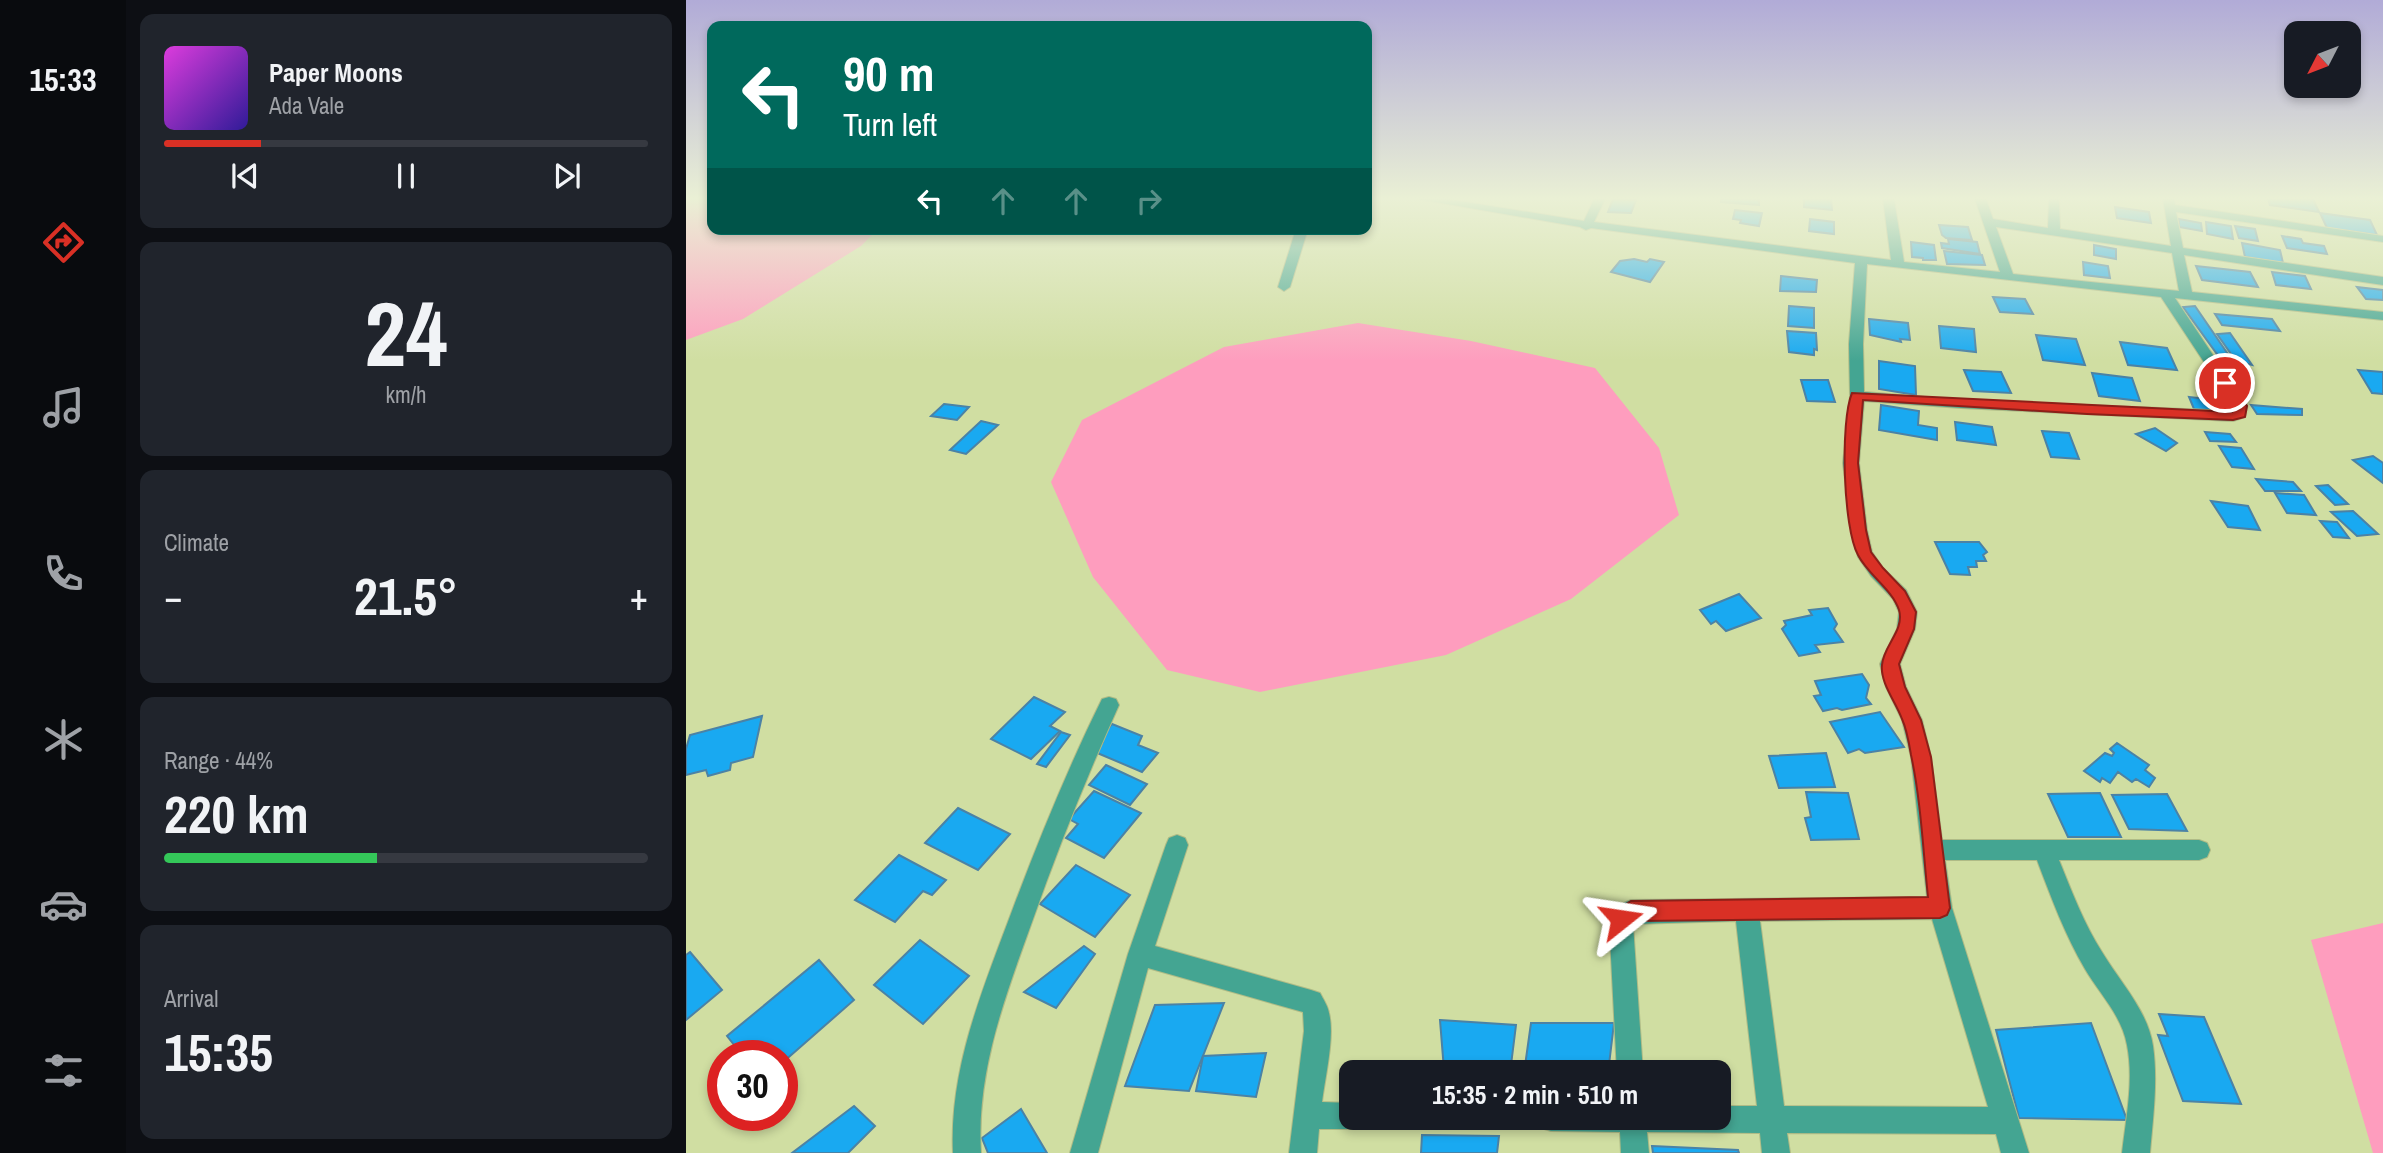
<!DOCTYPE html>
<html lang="en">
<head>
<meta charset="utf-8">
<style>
  body { margin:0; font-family:"Archivo Narrow",sans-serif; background:#20242c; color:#f1f3f6; height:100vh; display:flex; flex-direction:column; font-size:26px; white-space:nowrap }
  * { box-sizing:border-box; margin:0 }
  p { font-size:23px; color:#9ea1a6 }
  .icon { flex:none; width:38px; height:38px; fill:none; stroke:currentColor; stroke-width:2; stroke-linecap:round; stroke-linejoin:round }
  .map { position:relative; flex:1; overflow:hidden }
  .panel { display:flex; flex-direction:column; gap:14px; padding:14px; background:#0d0f14; width:560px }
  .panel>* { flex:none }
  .hud { position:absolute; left:21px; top:21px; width:665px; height:214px; border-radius:14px; box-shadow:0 4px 10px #0003; background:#00695c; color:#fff; overflow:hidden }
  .needle { width:46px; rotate:228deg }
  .buttons { position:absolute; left:1598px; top:21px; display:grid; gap:14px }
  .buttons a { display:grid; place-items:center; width:77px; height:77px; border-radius:14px; background:#171b24; box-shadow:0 4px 10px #0003; font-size:35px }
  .speed { position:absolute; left:21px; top:1040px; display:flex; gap:14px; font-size:35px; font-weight:700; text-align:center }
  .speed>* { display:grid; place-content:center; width:91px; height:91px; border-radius:50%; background:#171b24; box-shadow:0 4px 10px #0003; line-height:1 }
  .speed .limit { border:10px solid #d22; background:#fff; color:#111 }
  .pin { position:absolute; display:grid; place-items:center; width:60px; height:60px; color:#fff; margin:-30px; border:4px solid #fff; border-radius:50%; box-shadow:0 2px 7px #0007 }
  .me { position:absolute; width:77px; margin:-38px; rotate:75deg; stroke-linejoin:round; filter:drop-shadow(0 0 5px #0008) }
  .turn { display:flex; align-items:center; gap:24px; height:147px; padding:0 21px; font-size:32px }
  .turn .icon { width:91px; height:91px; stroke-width:2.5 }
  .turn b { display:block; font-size:49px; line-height:60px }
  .lanes { display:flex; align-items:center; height:66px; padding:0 21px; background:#0003; justify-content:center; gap:35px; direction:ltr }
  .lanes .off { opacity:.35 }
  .big { font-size:52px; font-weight:700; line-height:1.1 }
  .panel .widget { flex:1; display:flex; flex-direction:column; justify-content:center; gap:10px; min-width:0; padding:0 24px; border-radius:14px; background:#20242c }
  .panel .dial { align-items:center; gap:0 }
  .dial b { font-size:91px; line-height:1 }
  .song { display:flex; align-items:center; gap:21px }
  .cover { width:84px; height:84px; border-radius:10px; background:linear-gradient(135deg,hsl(300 70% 55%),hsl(250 70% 35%)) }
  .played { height:7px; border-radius:4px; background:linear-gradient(90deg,#d93025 20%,#363941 20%) }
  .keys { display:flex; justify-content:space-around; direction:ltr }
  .heat { display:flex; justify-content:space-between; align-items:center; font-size:38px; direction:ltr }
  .charge { height:10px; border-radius:5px; background:linear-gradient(90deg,#34c759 44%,#363941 0) }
  .trip { position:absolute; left:653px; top:1060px; width:392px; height:70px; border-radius:14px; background:#171b24; box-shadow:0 4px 10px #0003; font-weight:700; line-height:70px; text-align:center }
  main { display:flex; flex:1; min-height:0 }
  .menu { display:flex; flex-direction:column; width:126px; justify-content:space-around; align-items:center; background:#090b0e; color:#9ea1a6 }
  .menu .icon { width:49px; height:49px }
  .menu .selected { color:#d93025 }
  .menu b { font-size:32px; color:#f1f3f6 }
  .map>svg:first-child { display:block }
  .water { fill:#fe9dbe }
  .building { fill:#19a9f1; stroke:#4b82a5; stroke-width:2 }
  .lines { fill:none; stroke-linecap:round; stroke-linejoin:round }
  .minor-casing { stroke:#afbb86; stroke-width:2 }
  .minor { fill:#44a592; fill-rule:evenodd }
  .route { fill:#d93025; stroke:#8d1f18; stroke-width:2 }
</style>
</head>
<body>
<main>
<nav class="menu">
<b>15:33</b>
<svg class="icon selected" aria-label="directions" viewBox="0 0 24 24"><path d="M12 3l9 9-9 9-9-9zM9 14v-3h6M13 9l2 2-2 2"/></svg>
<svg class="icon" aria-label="music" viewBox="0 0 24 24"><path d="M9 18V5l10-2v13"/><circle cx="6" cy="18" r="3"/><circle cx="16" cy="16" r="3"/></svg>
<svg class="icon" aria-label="phone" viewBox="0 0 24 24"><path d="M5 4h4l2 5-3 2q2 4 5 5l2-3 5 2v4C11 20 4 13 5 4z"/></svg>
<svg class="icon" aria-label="climate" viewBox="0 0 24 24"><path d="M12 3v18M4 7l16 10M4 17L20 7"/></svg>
<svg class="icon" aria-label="car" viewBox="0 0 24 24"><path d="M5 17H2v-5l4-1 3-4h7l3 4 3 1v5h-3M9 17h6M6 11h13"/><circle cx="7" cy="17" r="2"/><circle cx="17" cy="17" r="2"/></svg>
<svg class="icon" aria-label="filters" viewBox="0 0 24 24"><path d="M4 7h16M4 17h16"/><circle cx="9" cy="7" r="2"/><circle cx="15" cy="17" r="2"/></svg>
</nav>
<section class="panel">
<div class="widget">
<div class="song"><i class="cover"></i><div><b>Paper Moons</b><p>Ada Vale</p></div></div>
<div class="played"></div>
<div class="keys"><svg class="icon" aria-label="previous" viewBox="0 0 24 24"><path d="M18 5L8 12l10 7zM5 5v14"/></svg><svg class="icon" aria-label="pause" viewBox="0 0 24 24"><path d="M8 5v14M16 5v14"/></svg><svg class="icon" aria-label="next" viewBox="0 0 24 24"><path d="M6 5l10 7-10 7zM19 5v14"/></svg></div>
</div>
<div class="widget dial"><b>24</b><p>km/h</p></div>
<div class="widget"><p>Climate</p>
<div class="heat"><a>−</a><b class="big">21.5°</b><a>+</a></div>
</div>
<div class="widget"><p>Range · 44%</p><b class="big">220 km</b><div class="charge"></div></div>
<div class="widget"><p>Arrival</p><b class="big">15:35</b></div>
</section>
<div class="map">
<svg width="1697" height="1153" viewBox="0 0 1697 1153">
  <rect width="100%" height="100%" fill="#d0dea2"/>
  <g class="water">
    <polygon points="0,199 26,199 26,229 192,229 175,246 57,319 0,340"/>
    <polygon points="672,323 785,341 909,368 973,448 993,515 885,599 760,655 574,692 481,670 407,577 365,482 396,420 538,347"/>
    <polygon points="1697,923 1697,1153 1687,1153 1625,940"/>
  </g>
  <g class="building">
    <polygon points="927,199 950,200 945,213 922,212"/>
    <polygon points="1035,199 1073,199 1073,205 1035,202"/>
    <polygon points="1118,199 1145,199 1146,210 1118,207"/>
    <polygon points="1582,199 1627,199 1633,212 1584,205"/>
    <polygon points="1429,207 1463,212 1465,223 1431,218"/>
    <polygon points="1049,210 1076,213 1073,226 1054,223 1055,220 1047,219"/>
    <polygon points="1634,213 1684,220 1691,235 1641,228"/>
    <polygon points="1124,219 1148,222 1148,234 1123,231"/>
    <polygon points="1493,219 1515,223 1516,231 1493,227"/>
    <polygon points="1520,222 1545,226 1547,239 1521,234"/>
    <polygon points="1253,225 1282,227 1286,240 1260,238 1256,235"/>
    <polygon points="1549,226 1569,229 1572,241 1553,238"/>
    <polygon points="1596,236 1615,239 1617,243 1638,246 1641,254 1601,248"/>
    <polygon points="1262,239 1291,242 1294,254 1256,248 1255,243 1263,244"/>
    <polygon points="1225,242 1248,245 1250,260 1237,260 1237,258 1226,257"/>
    <polygon points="1556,243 1594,250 1597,263 1559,257"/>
    <polygon points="1408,245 1430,249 1430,259 1408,255"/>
    <polygon points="1258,251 1296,255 1299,265 1261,264"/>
    <polygon points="948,259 961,262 964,259 978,262 964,282 925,272 934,261"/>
    <polygon points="1397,262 1422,266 1424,278 1398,275"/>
    <polygon points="1510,266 1564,272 1572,287 1516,280"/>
    <polygon points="1586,272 1619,276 1625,289 1590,285"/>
    <polygon points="1095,276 1131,280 1130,292 1094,291"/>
    <polygon points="1671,287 1697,290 1697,300 1680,299"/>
    <polygon points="1307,297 1339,299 1347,314 1314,312"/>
    <polygon points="1103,306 1128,308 1128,328 1102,326"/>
    <polygon points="1509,306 1548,363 1536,361 1497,307"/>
    <polygon points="1529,314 1586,319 1594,331 1536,325"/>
    <polygon points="1183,319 1222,323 1224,340 1214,339 1215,342 1184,335"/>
    <polygon points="1253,326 1288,329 1290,352 1255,348"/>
    <polygon points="1101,331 1130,333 1131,350 1128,349 1128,355 1103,352"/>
    <polygon points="1544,333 1566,365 1550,361 1531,334"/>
    <polygon points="1350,335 1390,339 1399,365 1357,360"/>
    <polygon points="1434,342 1481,348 1491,370 1442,365"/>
    <polygon points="1193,361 1229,366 1230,395 1193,389"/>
    <polygon points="1278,370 1315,372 1325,393 1287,391"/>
    <polygon points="1672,370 1697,372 1697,394 1686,393"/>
    <polygon points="1406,373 1446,378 1454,401 1413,396"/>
    <polygon points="1115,380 1142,380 1149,402 1121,401"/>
    <polygon points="1503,397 1530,400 1536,412 1508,409"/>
    <polygon points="258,404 283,407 271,420 245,416"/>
    <polygon points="1195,405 1233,411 1232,425 1251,428 1251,440 1193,430"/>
    <polygon points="1565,405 1616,409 1616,415 1571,414"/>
    <polygon points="295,421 312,425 280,454 264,450"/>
    <polygon points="1269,422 1306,427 1310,445 1271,440"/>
    <polygon points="1469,428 1491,443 1480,451 1450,434"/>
    <polygon points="1356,431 1383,433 1393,459 1365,457"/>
    <polygon points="1519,432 1544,434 1550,442 1524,441"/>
    <polygon points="1533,446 1555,448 1568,469 1546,467"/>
    <polygon points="1687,456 1697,463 1697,483 1667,460"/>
    <polygon points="1570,479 1607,482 1615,491 1579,491"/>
    <polygon points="1642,485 1662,504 1649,505 1630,486"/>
    <polygon points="1589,493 1618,495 1630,515 1601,513"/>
    <polygon points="1525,501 1562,506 1574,530 1542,527"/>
    <polygon points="1667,511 1692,534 1671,536 1645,512"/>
    <polygon points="1634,521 1651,522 1663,538 1647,537"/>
    <polygon points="1249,542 1293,542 1301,552 1297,555 1300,561 1290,561 1291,567 1282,567 1284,575 1264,574"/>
    <polygon points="1053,594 1075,618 1040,631 1030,621 1025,624 1014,610"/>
    <polygon points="1142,608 1151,624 1148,629 1157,642 1129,645 1134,652 1113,656 1096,629 1100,625 1098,621 1126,615 1123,610"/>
    <polygon points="1176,674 1183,685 1180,698 1185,704 1156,710 1151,708 1137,711 1128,696 1135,695 1129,681"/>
    <polygon points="348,697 379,712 364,726 374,731 345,759 305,739"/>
    <polygon points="1194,712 1218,747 1179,753 1173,749 1162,753 1144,722"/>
    <polygon points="76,716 67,757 45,763 44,770 22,776 20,770 0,775 0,749 4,735"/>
    <polygon points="426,724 456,736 452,745 472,753 456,772 409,752 417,742 414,739"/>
    <polygon points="375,732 384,735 360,767 351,764"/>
    <polygon points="1431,743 1463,765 1459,770 1469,778 1463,787 1450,779 1446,782 1432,772 1424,783 1416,778 1414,782 1398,771 1419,753 1426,756 1428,753 1424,749"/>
    <polygon points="1140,753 1149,787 1093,788 1083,756"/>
    <polygon points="420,765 461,784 444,805 403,785"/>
    <polygon points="408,791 455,813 418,858 380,838 392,824 383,819"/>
    <polygon points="1120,792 1162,793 1173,839 1125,840 1119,818 1125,817"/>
    <polygon points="1414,793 1435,837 1382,837 1362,794"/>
    <polygon points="1481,794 1501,831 1443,829 1426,795"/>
    <polygon points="272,808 324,834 292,870 239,843"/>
    <polygon points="213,855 260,880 246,895 237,891 209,922 169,900"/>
    <polygon points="390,865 444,895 409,937 354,904"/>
    <polygon points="234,940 283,976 237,1024 188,985"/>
    <polygon points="398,946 409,954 370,1008 338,992"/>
    <polygon points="4,952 36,990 0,1020 0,955"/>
    <polygon points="133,960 168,1000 96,1063 96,1055 56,1055 41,1036"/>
    <polygon points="538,1003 503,1091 439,1086 469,1005"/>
    <polygon points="1473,1014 1518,1017 1555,1104 1497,1101 1472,1035 1482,1036"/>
    <polygon points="754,1020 830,1025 824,1073 758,1070"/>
    <polygon points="845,1023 928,1023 922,1073 838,1073"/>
    <polygon points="1405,1023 1441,1120 1333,1118 1310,1030"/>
    <polygon points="580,1053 570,1097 510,1091 517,1056"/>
    <polygon points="168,1106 189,1126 162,1153 106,1153"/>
    <polygon points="335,1109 361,1153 302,1153 296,1138"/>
    <polygon points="736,1135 813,1136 811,1153 735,1153"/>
    <polygon points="966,1146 1052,1150 1053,1153 967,1153"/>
  </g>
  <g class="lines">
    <g class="minor-casing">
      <g id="minor">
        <path d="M 732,199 L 761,199 L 898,221 L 908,199 L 919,199 L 908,222 L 1205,260 L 1197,199 L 1208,199 L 1218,262 L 1314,272 L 1289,199 L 1300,199 L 1307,219 L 1362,228 L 1363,199 L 1373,199 L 1374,229 L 1485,246 L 1477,199 L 1488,199 L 1489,205 L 1697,236 L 1697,242 L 1490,212 L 1497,248 L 1697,277 L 1697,285 L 1498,255 L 1506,292 L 1697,312 L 1697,320 L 1489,298 L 1561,406 L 1559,417 L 1547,421 L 1275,408 L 1178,401 L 1173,463 L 1181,530 L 1186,552 L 1197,568 L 1220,590 L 1231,612 L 1229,629 L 1214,664 L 1220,687 L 1236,720 L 1245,757 L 1256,840 L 1513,840 L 1521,843 L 1524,850 L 1521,857 L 1513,860 L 1373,860 C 1386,892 1398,924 1416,952 C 1434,982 1462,1011 1467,1046 C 1472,1081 1467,1118 1464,1153 L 1436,1153 C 1440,1118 1448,1080 1441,1045 C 1436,1016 1413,993 1399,969 C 1379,935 1365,897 1351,860 L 1259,860 L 1266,908 L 1343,1153 L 1315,1153 L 1310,1134 L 1101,1133 L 1104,1153 L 1076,1153 L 1074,1133 L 961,1132 L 963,1153 L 935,1153 L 934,1132 L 865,1131 L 855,1128 L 852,1118 L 1032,1118 L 1032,1106 L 1071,1106 L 1050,921 L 947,924 L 957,1073 L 931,1073 L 923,919 C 928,908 934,904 945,900 L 1241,897 L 1225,757 L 1216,720 L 1200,687 L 1194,664 L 1211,629 L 1213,612 L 1207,599 L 1185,576 L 1172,557 L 1165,530 L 1157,463 L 1164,396 L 1163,344 L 1169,263 L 905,228 L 900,230 L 894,227 ZM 1310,227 L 1486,253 L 1493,291 L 1327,274 ZM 1181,264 L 1475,297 L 1547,406 L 1547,411 L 1275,400 L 1178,392 L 1177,344 ZM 1246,919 L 1302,1107 L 1098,1106 L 1074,921 Z"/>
        <polygon points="610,229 622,229 604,287 598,291 592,287"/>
        <path d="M 423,697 L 430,699 L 433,705 C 401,776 372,848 346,922 C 319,997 290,1072 295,1153 L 267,1153 C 263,1068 297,989 326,911 C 353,839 382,768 416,699 Z"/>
        <path d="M 491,835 L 499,838 L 502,845 L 469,946 L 625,990 L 634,993 C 637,999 642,1006 643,1013 C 649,1037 639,1077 636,1102 L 665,1103 L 665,1118 L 678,1118 L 674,1125 L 665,1129 L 633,1129 L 631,1153 L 603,1153 L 618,1031 L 617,1012 L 462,968 L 412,1153 L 384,1153 L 442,954 L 480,845 L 483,838 Z"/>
      </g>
    </g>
    <use href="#minor" class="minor"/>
  </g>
  <linearGradient id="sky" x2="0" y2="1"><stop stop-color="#b1abd7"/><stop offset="0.55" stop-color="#eaf0d5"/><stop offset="1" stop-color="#eaf0d5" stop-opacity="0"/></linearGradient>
  <rect width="1697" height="361" fill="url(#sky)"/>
  <path class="route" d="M 1539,379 L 1544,380 L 1561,406 L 1559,417 L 1547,420 L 1401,414 L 1177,400 L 1172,463 L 1180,530 L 1185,552 L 1197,568 L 1219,591 L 1230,612 L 1228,629 L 1213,664 L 1219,687 L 1235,720 L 1245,757 L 1264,908 L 1261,915 L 1254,918 L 949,921 L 935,930 L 928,927 L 925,919 L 928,912 L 945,901 L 1242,897 C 1237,850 1235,801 1225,755 C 1223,743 1221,730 1216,719 C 1210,702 1194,683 1196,665 C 1197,646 1219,630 1213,610 C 1206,589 1182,575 1172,555 C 1157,528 1154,421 1166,393 L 1546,412 L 1548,406 L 1533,383 Z"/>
</svg>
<div class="buttons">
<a><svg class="needle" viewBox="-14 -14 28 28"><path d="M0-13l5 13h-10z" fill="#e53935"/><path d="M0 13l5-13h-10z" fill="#9ea1a6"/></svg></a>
</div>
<div class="speed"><div class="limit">30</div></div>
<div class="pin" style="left:1539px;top:383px;background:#d93025"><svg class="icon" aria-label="arrive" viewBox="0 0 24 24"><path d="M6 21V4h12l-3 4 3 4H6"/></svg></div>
<svg class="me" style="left:935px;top:919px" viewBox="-20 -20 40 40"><path d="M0-17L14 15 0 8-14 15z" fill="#d93025" stroke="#fff" stroke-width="4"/></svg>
<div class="trip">15:35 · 2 min · 510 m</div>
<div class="hud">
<div class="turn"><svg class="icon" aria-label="left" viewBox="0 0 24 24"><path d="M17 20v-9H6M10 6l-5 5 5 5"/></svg><div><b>90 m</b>Turn left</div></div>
<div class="lanes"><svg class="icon" aria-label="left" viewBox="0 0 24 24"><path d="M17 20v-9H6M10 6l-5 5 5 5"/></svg><svg class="icon off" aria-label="ahead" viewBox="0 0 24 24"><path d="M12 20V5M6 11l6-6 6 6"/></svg><svg class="icon off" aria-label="ahead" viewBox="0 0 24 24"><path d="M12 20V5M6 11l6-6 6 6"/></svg><svg class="icon off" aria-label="right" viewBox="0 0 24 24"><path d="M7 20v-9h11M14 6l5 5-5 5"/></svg></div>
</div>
</div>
</main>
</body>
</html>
